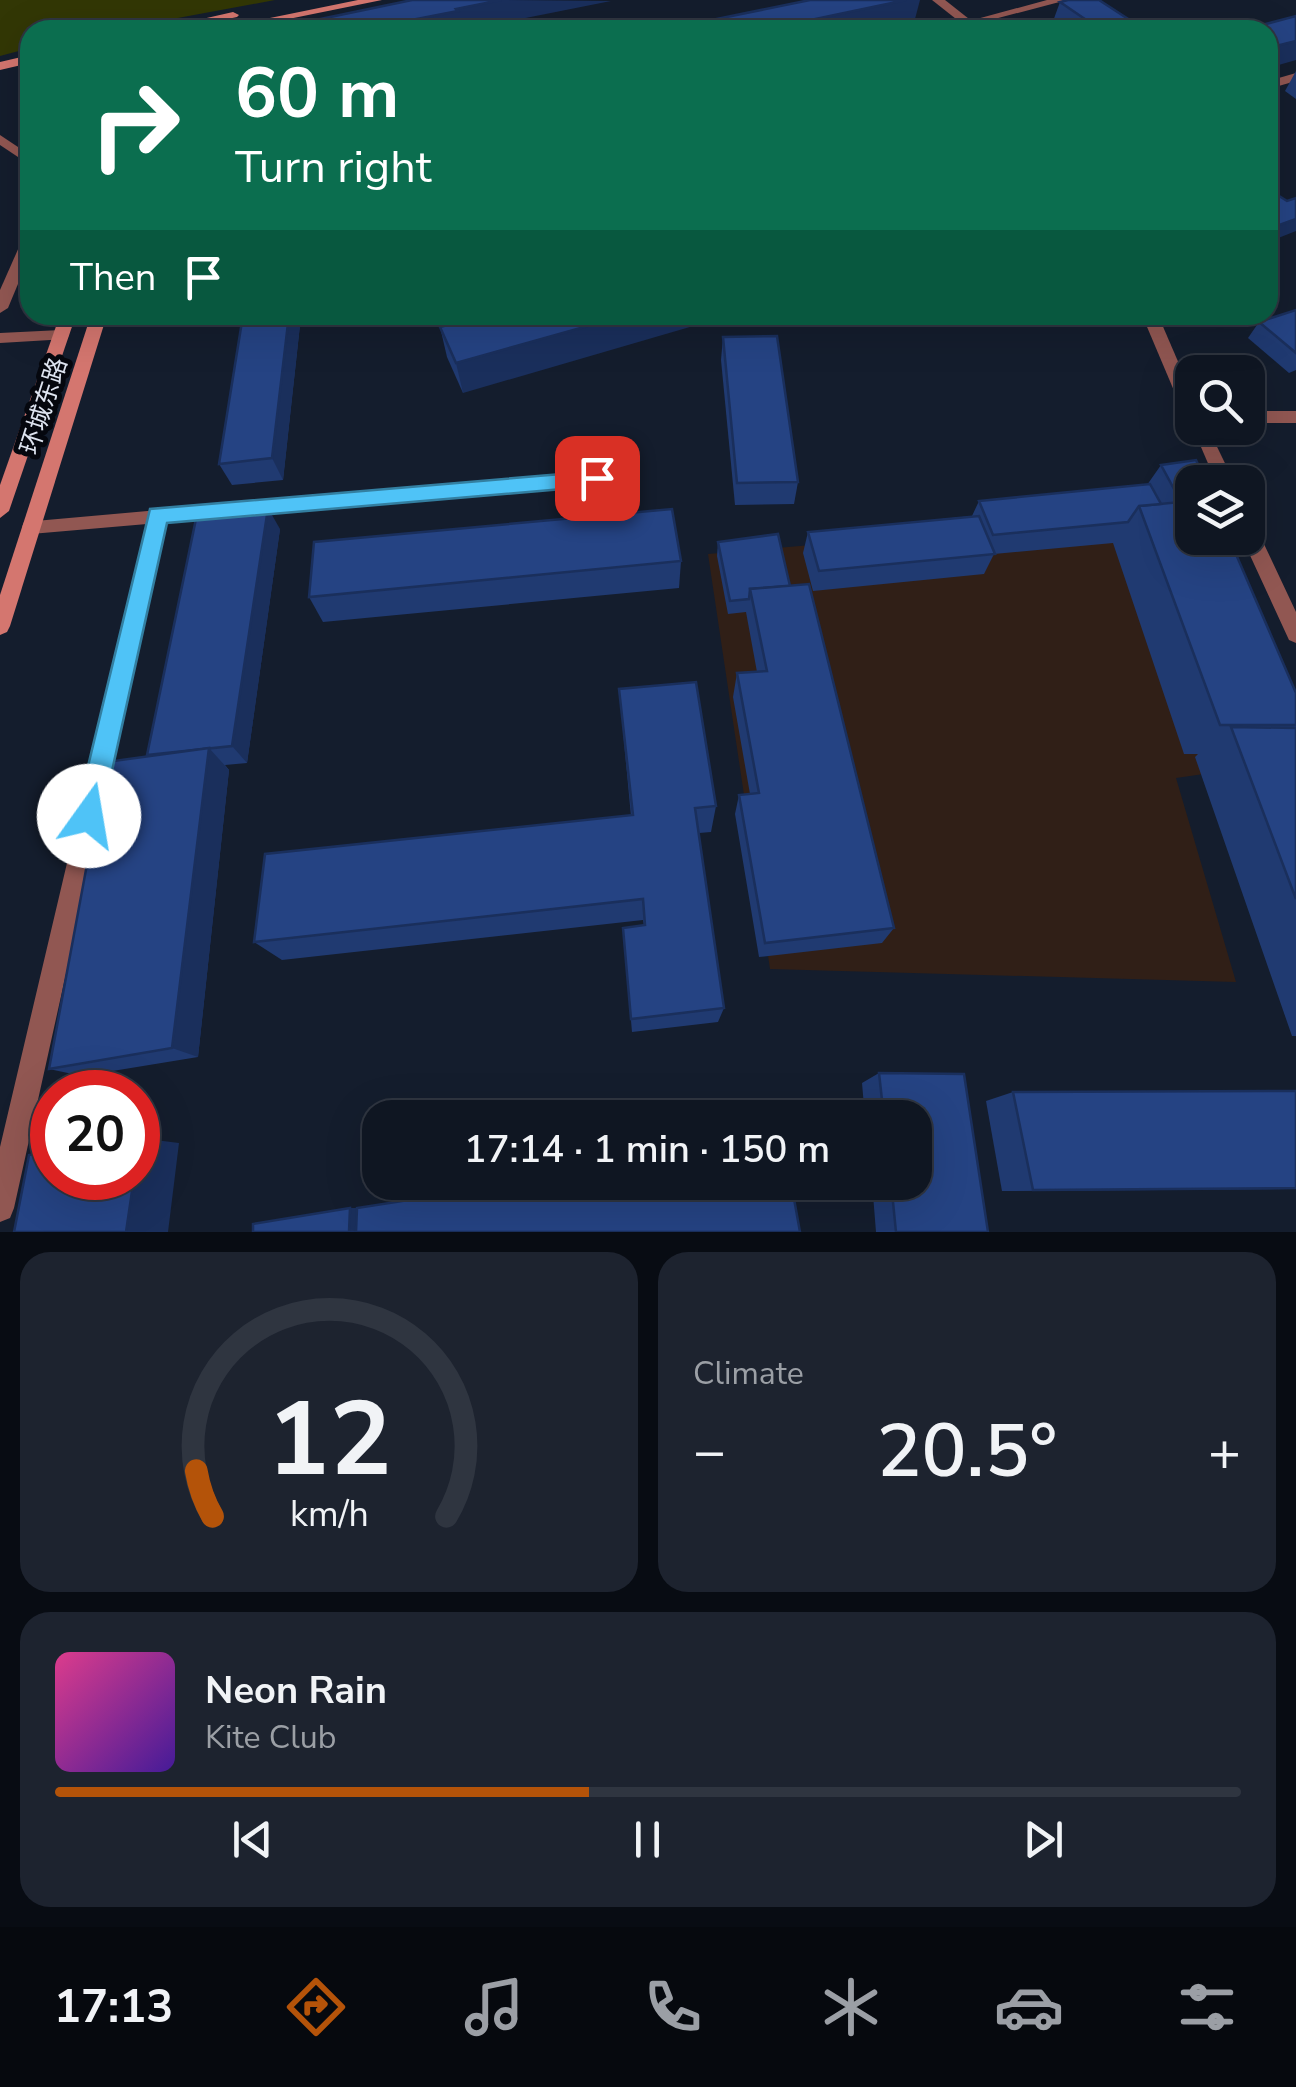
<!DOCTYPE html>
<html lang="en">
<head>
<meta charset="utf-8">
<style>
  body { margin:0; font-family:"Nunito Sans","Noto Sans SC",sans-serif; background:#1d232f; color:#f1f3f6; height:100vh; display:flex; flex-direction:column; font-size:38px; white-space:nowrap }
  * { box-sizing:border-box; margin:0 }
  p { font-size:32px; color:#9b9fa5 }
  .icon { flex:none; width:55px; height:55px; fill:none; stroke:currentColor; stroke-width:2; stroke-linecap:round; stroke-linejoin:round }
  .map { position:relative; height:1232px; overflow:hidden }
  .drawer { display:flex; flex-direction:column; gap:20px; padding:20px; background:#080c13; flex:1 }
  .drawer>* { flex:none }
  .top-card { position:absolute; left:20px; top:20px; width:1258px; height:305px; border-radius:30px; box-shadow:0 10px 40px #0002,0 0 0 2px #2f3540; background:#0b6e4f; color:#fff; overflow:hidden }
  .buttons { position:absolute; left:1175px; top:355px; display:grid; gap:20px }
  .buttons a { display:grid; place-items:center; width:90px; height:90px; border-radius:20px; background:#0f1622; box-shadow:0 10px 40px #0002,0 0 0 2px #2f3540; font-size:50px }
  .speed { position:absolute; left:30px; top:1070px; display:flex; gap:20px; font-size:50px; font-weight:700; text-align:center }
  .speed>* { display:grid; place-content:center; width:130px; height:130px; border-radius:50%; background:#0f1622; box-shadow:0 10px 40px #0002,0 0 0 2px #2f3540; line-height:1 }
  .speed .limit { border:15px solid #d22; background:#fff; color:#111 }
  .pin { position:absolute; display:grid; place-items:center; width:85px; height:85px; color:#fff; margin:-42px; border-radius:20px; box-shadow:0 5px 15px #0006 }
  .me { position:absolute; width:110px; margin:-55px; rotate:13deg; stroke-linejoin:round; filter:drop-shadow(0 0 8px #0008) }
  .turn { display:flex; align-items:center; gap:35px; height:210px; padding:0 50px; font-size:45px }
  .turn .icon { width:130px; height:130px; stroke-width:2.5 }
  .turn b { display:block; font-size:70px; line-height:85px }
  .then { display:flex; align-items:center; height:95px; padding:0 50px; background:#0003; gap:20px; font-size:38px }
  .big { font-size:75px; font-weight:600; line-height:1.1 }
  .drawer .widget { flex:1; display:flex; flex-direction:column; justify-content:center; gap:15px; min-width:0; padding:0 35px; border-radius:30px; background:#1d232f }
  .drawer .dial { align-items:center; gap:0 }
  .dial svg { height:260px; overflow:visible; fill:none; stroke:#2f3540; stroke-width:7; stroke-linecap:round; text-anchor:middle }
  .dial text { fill:#f1f3f6; stroke:none }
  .song { display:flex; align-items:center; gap:30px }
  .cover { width:120px; height:120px; border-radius:15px; background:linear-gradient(135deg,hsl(330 70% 55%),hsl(260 70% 35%)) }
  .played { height:10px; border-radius:5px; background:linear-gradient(90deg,#b45309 45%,#2f3540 45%) }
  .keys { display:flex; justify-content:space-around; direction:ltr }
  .heat { display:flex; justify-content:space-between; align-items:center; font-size:55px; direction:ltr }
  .drawer .tiles { flex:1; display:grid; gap:20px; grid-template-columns:1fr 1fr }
  .widget:last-child { grid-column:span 2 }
  .trip { position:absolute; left:362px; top:1100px; width:570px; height:100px; border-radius:30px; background:#0f1622; box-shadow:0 10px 40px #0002,0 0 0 2px #2f3540; font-weight:600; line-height:100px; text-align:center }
  .dock { display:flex; height:160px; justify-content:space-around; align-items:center; background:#06090e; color:#9b9fa5 }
  .dock .icon { width:70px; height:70px }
  .dock .selected { color:#b45309 }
  .dock b { font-size:45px; color:#f1f3f6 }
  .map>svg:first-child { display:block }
  .education { fill:#301f17 }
  .green { fill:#323705 }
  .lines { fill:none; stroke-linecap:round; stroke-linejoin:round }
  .lane { fill:#915752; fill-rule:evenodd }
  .street { fill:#915752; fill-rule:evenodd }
  .secondary { fill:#d4766f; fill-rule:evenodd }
  .wall { fill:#203a71 }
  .shaded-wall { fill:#1a2f5c }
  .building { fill:#254383; stroke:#1a2f5c; stroke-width:2.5 }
  .route { fill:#4fc3f7; stroke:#337fa1; stroke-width:2.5 }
  .labels { text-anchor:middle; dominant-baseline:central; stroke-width:10; stroke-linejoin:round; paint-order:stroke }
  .street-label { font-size:25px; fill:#dee4f0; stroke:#05070e }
</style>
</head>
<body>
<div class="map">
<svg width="1296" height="1232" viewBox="0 0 1296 1232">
  <rect width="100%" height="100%" fill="#141d2d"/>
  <polygon class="education" points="1183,513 1288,762 1176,778 1236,982 770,969 708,554"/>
  <polygon class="green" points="0,0 275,0 113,30 30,30 30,48 0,56"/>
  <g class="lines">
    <g class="lane">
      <polygon points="1047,0 1067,0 968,26 962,23"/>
      <polygon points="1296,73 1296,81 1268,89 1268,81"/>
      <polygon points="0,135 30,155 30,165 0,145"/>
      <polygon points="30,234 30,255 8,308 0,313 0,290 23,238"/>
      <polygon points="61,330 69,335 67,339 0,343 0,333"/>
      <polygon points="597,471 606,478 597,485 166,523 14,1208 10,1218 0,1222 0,1147 147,524 31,534 22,527 24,522"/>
    </g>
    <g class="street">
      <polygon points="932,0 945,0 983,30 970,30"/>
      <polygon points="1142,315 1158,315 1192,394 1192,418 1183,412"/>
      <rect x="1248" y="411" width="48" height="12"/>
      <polygon points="1192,426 1208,428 1234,482 1216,482"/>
      <polygon points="1248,523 1255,525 1296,612 1296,643 1289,640 1242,538 1248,538"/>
    </g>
    <g class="secondary">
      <polygon points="358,0 382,0 235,30 211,30"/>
      <polygon points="233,12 239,15 237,17 177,30 154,30"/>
      <polygon points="30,55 30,63 0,70 0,62"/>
      <polygon points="60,315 76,315 9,511 0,518 0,485"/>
      <polygon points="91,315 107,315 10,626 7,632 0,635 0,595"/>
    </g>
  </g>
  <g class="wall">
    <polygon points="1060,2 1145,30 1060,30 1052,24"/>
    <polygon points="1296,71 1296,99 1285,91"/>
    <polygon points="1296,310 1296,370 1289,373 1248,338 1259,322"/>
    <polygon points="243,315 296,315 300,325 283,480 232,485 219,464"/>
    <polygon points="485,315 463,393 447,357 440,327"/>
    <polygon points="723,337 798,482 794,504 735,505 721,360"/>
    <polygon points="1161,465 1296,693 1296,1036 1292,1036 1195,757 1198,754 1184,754 1113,543 994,554 984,574 813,591 803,553 808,532 972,516 979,501 1147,485"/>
    <polygon points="280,529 247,763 225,765 229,770 198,1057 82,1076 49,1069 149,756 147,755"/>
    <polygon points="718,542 790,586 894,928 882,943 759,957 735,814 739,795 750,794 733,697 737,673 757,672 746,612 728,614 717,556"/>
    <polygon points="681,561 679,588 323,622 309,597"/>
    <polygon points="619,689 716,806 711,832 699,833 724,1008 718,1022 632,1032 623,928 644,926 643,920 282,960 254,942 631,816"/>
    <polygon points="879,1073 964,1074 988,1232 876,1232 872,1182 915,1182 915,1118 865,1118 862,1083"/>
    <polygon points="1296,1091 1296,1189 1002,1191 986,1101 1013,1092"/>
  </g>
  <g class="shaded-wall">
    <polygon points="501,0 611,1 465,30 360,30"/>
    <polygon points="906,0 920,0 915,19 866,30 763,30"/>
    <polygon points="1296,41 1296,60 1268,68 1268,48"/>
    <polygon points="1296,219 1296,231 1268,242 1268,229"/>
    <polygon points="289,315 296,315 300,325 283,480 272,458"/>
    <polygon points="627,315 731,315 463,393 456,363"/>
    <polygon points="268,508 280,529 247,763 232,746"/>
    <polygon points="209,748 229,770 198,1057 172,1048"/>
    <polygon points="139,1138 179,1143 168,1232 126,1232 134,1178 138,1178"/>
    <polygon points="350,1208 374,1208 373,1232 349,1232"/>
  </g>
  <g class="building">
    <polygon points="412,0 501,0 456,9 458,11 360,30 289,30 287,26"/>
    <polygon points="810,0 906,0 763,30 697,30 692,24"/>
    <polygon points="1068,0 1099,0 1145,30 1101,30 1060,2"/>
    <polygon points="1296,16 1296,41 1268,48 1268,30 1243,30"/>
    <polygon points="1268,189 1287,201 1296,198 1296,219 1268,229"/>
    <polygon points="1296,310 1296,353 1259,322"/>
    <polygon points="243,315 289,315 272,458 219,464"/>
    <polygon points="485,315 627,315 456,363 440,327"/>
    <polygon points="777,336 798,482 737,483 723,337"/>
    <polygon points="1196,460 1206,482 1192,482 1192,538 1229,538 1296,693 1296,725 1220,725 1139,506 1181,502 1161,465"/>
    <polygon points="1150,484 1161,504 1139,506 1128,522 993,535 979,501"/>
    <polygon points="268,508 232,746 147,755 197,514"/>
    <polygon points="672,509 681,561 309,597 314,542"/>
    <polygon points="979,516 995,554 819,571 808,532"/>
    <polygon points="778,534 790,586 750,589 749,599 730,601 718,542"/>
    <polygon points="809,584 894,928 765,943 739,795 759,793 737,673 767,671 750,589"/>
    <polygon points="696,682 716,806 695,808 724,1008 631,1019 623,928 645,925 643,899 254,942 265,854 633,815 619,689"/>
    <polygon points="1231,727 1296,728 1296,899"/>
    <polygon points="209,748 172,1048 49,1069 106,762"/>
    <polygon points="879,1073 964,1074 988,1232 896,1232 891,1182 915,1182 915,1118 884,1118"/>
    <polygon points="1296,1091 1296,1188 1033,1190 1013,1092"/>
    <polygon points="52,1151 52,1178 134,1178 126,1232 14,1232 29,1155"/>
    <polygon points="524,1182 791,1182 800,1232 356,1232 357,1208"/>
    <polygon points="350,1208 349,1232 253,1232 253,1224"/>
  </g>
  <polygon class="route" points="597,471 608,478 597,486 167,523 102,816 98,825 89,828 80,825 76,816 150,509"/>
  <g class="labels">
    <g class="street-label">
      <text transform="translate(44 406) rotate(-72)">环城东路</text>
    </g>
  </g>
</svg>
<div class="buttons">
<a><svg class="icon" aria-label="search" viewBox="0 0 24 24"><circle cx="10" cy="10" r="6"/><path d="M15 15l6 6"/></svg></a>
<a><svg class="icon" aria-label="layers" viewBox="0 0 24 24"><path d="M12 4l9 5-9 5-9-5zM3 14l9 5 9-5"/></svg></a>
</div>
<div class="speed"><div class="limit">20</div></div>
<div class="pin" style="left:597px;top:478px;background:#d93025"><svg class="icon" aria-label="arrive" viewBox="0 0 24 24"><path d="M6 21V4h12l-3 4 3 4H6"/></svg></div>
<svg class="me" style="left:89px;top:816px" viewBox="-20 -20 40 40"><circle r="19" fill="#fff"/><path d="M0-13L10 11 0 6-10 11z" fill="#4fc3f7"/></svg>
<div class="trip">17:14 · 1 min · 150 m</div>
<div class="top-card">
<div class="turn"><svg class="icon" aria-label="right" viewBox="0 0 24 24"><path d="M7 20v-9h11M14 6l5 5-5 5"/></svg><div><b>60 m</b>Turn right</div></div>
<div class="then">Then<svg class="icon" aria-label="arrive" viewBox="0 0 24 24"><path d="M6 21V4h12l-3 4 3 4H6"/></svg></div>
</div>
</div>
<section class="drawer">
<div class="tiles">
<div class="widget dial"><svg viewBox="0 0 100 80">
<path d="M14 69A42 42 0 1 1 86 69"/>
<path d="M14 69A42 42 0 0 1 9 55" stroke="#b45309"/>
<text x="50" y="56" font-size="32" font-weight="700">12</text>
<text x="50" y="72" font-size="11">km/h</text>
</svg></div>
<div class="widget"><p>Climate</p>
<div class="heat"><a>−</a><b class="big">20.5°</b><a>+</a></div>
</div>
<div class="widget">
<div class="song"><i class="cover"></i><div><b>Neon Rain</b><p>Kite Club</p></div></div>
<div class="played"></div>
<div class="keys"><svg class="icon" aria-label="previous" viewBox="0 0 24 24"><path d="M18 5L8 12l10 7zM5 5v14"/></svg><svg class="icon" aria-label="pause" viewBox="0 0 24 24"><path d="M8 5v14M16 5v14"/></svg><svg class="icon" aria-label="next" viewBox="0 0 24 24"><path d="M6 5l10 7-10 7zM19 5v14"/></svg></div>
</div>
</div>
</section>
<nav class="dock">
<b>17:13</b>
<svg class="icon selected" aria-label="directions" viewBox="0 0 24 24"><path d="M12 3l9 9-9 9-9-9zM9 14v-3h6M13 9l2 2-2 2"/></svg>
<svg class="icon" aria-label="music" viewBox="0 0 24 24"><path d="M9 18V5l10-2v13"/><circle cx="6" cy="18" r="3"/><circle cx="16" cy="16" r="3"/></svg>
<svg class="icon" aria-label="phone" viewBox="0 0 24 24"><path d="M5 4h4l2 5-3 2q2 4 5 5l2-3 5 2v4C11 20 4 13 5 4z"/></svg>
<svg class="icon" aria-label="climate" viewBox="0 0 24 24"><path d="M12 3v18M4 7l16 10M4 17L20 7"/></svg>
<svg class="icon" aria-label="car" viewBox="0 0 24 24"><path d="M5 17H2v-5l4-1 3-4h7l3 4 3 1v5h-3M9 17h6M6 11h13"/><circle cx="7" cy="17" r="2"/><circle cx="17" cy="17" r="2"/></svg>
<svg class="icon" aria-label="filters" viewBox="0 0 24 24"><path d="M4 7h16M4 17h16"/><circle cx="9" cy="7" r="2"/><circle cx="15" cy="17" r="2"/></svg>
</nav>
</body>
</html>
